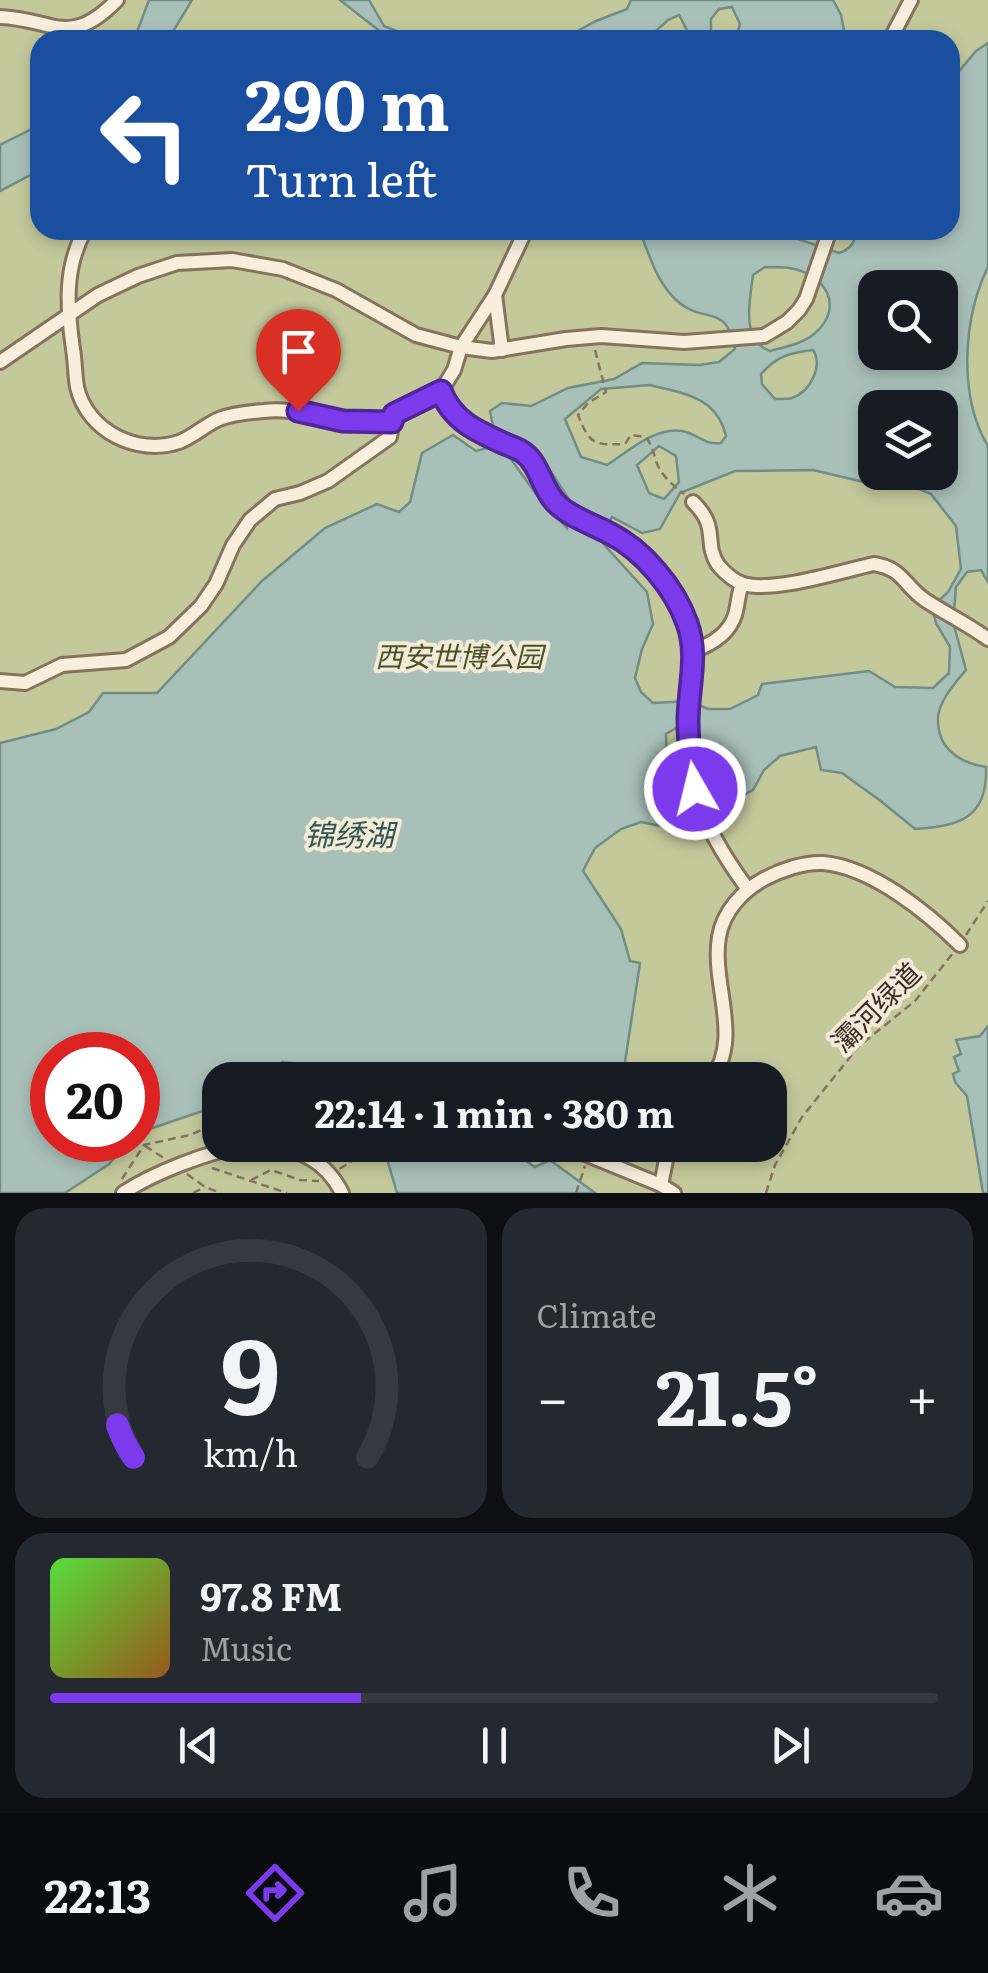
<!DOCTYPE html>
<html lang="en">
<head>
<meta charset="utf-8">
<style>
  body { margin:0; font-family:Literata,"Noto Sans SC",serif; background:#242831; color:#f1f3f6; height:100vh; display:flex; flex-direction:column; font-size:38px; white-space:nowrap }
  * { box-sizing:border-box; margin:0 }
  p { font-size:32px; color:#9ea1a6 }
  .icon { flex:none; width:55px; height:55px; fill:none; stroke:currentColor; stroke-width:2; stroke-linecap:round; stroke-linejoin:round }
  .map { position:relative; height:1193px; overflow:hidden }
  .side { display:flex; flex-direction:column; gap:15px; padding:15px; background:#0d0f14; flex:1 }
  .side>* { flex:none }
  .banner { position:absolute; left:30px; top:30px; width:930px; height:210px; border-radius:30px; box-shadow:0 5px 15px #0003; background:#1a4fa0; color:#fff; overflow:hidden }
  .tools { position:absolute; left:858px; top:270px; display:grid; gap:20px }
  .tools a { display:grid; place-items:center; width:100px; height:100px; border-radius:20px; background:#171b24; box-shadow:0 5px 15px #0003; font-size:50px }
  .speed { position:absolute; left:30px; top:1032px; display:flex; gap:20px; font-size:50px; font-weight:700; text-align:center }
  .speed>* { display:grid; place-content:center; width:130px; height:130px; border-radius:50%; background:#171b24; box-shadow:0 5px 15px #0003; line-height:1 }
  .speed .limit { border:15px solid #d22; background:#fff; color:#111 }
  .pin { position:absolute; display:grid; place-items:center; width:85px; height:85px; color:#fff; margin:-102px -42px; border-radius:50% 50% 50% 0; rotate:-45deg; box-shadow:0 0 10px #0007 }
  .pin .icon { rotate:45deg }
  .me { position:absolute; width:110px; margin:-55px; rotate:352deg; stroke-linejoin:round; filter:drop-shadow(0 0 8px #0008) }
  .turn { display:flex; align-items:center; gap:35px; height:210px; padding:0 50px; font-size:45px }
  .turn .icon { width:130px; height:130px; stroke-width:2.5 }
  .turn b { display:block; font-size:70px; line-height:85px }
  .big { font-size:75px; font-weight:700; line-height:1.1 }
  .side .tile { flex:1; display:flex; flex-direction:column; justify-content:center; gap:15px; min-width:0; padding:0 35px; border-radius:30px; background:#242831 }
  .side .dial { align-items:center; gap:0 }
  .dial svg { height:260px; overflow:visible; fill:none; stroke:#363941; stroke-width:7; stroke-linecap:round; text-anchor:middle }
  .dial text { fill:#f1f3f6; stroke:none }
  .song { display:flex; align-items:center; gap:30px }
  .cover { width:120px; height:120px; border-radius:15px; background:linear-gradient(135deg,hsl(110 70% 55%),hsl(30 70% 35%)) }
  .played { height:10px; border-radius:5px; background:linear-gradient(90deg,#7c3aed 35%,#363941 35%) }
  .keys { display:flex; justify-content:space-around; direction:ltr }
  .heat { display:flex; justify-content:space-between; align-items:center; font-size:55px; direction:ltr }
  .side .tiles { flex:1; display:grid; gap:15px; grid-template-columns:1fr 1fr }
  .tile:last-child { grid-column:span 2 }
  .trip { position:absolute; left:202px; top:1062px; width:585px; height:100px; border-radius:30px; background:#171b24; box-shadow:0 5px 15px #0003; font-weight:700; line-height:100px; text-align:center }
  .dock { display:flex; height:160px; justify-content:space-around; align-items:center; background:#090b0e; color:#9ea1a6 }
  .dock .icon { width:70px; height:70px }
  .dock .active { color:#7c3aed }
  .dock b { font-size:45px; color:#f1f3f6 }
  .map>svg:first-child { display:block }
  .green { fill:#c4c99c; fill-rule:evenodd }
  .water { fill:#a9c0b9; stroke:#708e86; stroke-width:2.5; fill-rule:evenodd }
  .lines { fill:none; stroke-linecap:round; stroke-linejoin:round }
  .minor-casing { stroke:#86735e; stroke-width:18 }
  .path { stroke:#86735e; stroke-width:2.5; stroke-dasharray:8 5; stroke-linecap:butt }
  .minor { stroke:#f7eedb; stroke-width:12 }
  .route-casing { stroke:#51269a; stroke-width:25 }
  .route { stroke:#7c3aed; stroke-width:18 }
  .labels { text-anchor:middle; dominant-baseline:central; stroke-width:8; stroke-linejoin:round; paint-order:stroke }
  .park-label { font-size:28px; font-style:italic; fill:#495229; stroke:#f3ebd7 }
  .street-label { font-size:28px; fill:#382b21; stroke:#f3ebd7 }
  .water-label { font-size:30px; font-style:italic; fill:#315653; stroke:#f3ebd7 }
</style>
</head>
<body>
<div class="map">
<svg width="988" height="1193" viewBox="0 0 988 1193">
  <rect width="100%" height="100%" fill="#ebe0c8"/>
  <path class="green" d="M 0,0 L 988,0 L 988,1193 L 0,1193 ZM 40,40 L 950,40 L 950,230 L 40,230 ZM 875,288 L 940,288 L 940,352 L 875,352 ZM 875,408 L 940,408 L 940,472 L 875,472 ZM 52,1055 L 138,1055 L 138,1140 L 52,1140 ZM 220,1080 L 770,1080 L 770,1145 L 220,1145 Z"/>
  <g class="water">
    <polygon points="149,0 192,0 168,40 134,40"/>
    <polygon points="340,0 369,0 384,26 419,40 391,40"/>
    <polygon points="631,0 833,0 841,15 846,40 735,40 740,24 732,7 719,9 711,19 711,34 716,40 692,40 679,15 668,20 646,40 561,40 596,21 627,9"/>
    <path d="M 988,43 L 988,267 C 963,318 958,396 988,446 L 988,582 L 981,570 L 967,572 L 956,587 L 953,622 L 966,670 C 955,683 937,703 938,720 C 938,750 961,763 986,767 C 988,820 957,826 915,829 L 882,802 L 842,773 L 821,770 L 816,747 L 780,756 L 764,770 L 753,790 L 738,798 L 726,823 L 703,834 L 641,822 L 621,829 L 595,848 L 583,871 L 621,929 L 630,961 L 640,963 L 624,1069 L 613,1080 L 351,1080 L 313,1065 L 282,1062 L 263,1080 L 220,1080 L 220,1105 L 138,1133 L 138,1055 L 52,1055 L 52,1140 L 130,1140 L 109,1164 L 65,1193 L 0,1193 L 0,743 L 56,729 L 89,712 L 103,693 L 157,693 L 262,581 L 325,528 L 377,504 L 399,512 L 410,502 L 422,453 L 453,435 L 476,451 L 491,447 L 493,426 L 490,411 L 502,403 L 531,406 L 568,388 L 614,379 L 642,363 L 699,365 L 719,362 L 735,349 C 725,300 705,327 675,299 C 655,279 650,255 639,230 L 786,230 L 792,237 L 839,253 C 852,249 854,242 857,230 L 950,230 L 950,82 L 976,51 ZM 765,267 C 773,267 781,267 789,268 C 825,273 846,307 814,334 C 802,344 784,347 770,351 C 740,340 750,300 753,275 ZM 875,288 L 940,288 L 940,352 L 875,352 ZM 813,350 C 823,366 811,391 792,398 C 789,399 778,399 775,399 L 762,384 L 761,374 C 777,356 789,353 813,350 ZM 650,385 C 684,394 716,396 726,436 L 721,443 C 702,445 699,434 682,431 C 656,426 627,452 607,465 L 581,457 L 565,419 L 601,389 ZM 875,408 L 940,408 L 940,472 L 875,472 ZM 659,446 L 676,456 L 679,482 L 664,499 L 649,493 L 637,465 ZM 508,455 L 544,461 L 570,501 L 567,528 L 536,494 ZM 813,470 L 868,483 L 897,479 L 931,494 L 956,526 L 961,569 L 948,592 L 932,607 L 936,623 L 950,647 L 949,673 L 933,688 L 895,687 L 869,671 L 762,684 L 758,695 L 730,709 L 708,709 L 690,701 L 653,703 L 641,692 L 635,678 L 642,649 L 653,624 L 647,592 L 599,539 L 612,517 L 642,533 L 660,529 L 680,493 L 735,471 ZM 680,726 L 702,742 L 710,807 L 688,814 L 674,809 L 667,765 L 666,734 Z"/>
    <polygon points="40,125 40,170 0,191 0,145"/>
    <polygon points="988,1026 988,1193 983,1193 967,1096 955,1082 953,1074 959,1071 954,1057 961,1054 956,1040 980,1036"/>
    <polygon points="383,1145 525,1145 519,1156 535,1167 550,1160 595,1193 397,1193"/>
  </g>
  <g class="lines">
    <g class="minor-casing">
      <g id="minor">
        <path d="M 0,17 C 54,19 69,49 117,0"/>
        <polyline points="890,40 911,0"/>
        <path d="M 85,230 C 64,268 67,307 73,349 C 75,361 75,375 77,387 C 87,431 137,456 179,442 C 193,437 205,425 219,419 C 231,414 250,412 264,411 C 290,408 314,416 339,420 C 356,423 375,421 392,422"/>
        <path d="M 523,230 L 523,236 L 495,295 L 461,347 L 454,370 L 441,391 C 459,438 492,429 523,453 C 540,465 542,488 556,503 C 573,521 602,526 622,540 C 641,552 656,571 669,589 C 711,651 680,693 689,758 C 696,810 717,847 747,888"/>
        <polyline points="495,295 502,350"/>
        <polyline points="0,362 98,295 138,276 177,263 232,260 283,269 336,290 416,335 461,347 492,351 566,339 601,336 684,342 764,336 787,322 799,310 806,299 830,230"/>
        <path d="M 693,502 C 720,528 703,542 718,565 C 724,572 734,581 743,584 C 774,593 841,571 874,564 C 904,569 903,585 925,600 C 946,614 968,624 988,639"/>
        <path d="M 693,651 C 710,645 729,634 735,615 C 738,605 738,594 742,584"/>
        <polyline points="0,681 25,683 62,665 126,660 169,637 201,606 216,584 233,545 250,520 275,499 300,493 328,481 390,437 394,414 441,391"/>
        <path d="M 711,1080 C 743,1037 711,985 719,937 C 723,912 742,891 764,879 C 781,870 804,862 823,863 C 871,867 927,912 960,945"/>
        <path d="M 266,1145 C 300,1149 326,1161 342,1193"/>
        <polyline points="568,1147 661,1185 674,1193"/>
        <polyline points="661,1185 669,1145"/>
        <path d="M 123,1193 C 155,1172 208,1152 246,1145"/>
      </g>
    </g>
    <g class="path">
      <path d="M 595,350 L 606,392 L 588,403 L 578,415 C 590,445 594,445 625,444 L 631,435 L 646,437 C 652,446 653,451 656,461 C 660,474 673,486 684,494"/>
      <polyline points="966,935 988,901"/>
      <polyline points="322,1145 351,1162 339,1169"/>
      <polyline points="145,1146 164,1158"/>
      <polyline points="212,1168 287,1193"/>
      <polyline points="187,1174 205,1187 221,1193"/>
      <polyline points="122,1179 144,1145 190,1135 208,1127 219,1137"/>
      <polyline points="251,1180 271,1170 300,1180 319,1181"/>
      <polyline points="193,1193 205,1187"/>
      <polyline points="576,1193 585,1166"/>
      <polyline points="766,1193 775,1165 802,1117 859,1046 915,1001 953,953"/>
    </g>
    <use href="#minor" class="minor"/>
  </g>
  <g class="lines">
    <g class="route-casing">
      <path id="route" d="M 298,411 L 343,421 L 392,422 L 394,414 L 441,391 C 452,420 476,431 503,443 C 509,446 518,448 524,453 C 540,465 542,489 556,503 C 570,517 592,524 609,533 C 643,550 674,587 687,623 C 699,655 688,689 688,721 C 688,745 691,766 695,789"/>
    </g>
    <use href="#route" class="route"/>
  </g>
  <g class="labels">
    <g class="park-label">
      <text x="459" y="655">西安世博公园</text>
    </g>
    <g class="street-label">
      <text transform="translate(875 1006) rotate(-45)">灞河绿道</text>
    </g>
    <g class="water-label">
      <text x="349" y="833">锦绣湖</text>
    </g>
  </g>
</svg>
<div class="tools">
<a><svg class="icon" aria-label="search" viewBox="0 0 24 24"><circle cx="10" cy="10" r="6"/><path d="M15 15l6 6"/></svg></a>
<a><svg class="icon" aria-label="layers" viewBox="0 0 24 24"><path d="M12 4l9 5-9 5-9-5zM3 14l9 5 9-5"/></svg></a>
</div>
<div class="speed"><div class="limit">20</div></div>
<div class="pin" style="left:298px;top:411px;background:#d93025"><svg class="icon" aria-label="arrive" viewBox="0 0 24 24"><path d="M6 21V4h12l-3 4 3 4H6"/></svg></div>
<svg class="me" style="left:695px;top:789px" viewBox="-20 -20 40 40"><circle r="17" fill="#7c3aed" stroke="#fff" stroke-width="3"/><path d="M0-11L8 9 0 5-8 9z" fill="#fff"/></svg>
<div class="trip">22:14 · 1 min · 380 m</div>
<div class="banner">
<div class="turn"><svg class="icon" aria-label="left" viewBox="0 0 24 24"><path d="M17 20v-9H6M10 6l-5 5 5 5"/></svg><div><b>290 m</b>Turn left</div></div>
</div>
</div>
<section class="side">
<div class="tiles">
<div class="tile dial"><svg viewBox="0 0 100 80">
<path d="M14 69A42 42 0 1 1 86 69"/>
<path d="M14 69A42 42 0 0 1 9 59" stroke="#7c3aed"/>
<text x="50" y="56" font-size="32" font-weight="700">9</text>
<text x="50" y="72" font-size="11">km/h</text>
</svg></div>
<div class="tile"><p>Climate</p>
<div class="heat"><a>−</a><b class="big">21.5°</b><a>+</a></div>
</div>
<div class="tile">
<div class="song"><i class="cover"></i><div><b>97.8 FM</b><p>Music</p></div></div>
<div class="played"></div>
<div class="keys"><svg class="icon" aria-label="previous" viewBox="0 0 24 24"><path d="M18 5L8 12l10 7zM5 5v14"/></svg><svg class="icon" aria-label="pause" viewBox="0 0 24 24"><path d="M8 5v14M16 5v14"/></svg><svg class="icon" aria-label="next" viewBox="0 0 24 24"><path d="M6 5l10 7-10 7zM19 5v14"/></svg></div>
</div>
</div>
</section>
<nav class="dock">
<b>22:13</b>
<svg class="icon active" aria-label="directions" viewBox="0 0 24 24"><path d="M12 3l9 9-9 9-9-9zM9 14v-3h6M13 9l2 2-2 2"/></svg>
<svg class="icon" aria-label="music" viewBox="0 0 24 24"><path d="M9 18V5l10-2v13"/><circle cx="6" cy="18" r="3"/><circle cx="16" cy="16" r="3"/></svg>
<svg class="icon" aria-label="phone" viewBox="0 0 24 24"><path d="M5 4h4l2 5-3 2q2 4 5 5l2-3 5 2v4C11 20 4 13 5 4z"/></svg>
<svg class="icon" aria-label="climate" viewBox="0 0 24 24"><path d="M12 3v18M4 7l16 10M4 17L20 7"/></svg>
<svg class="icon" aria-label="car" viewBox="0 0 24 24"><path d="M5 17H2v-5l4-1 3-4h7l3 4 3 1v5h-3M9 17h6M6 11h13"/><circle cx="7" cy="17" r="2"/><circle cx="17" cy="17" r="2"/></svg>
</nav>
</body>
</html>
